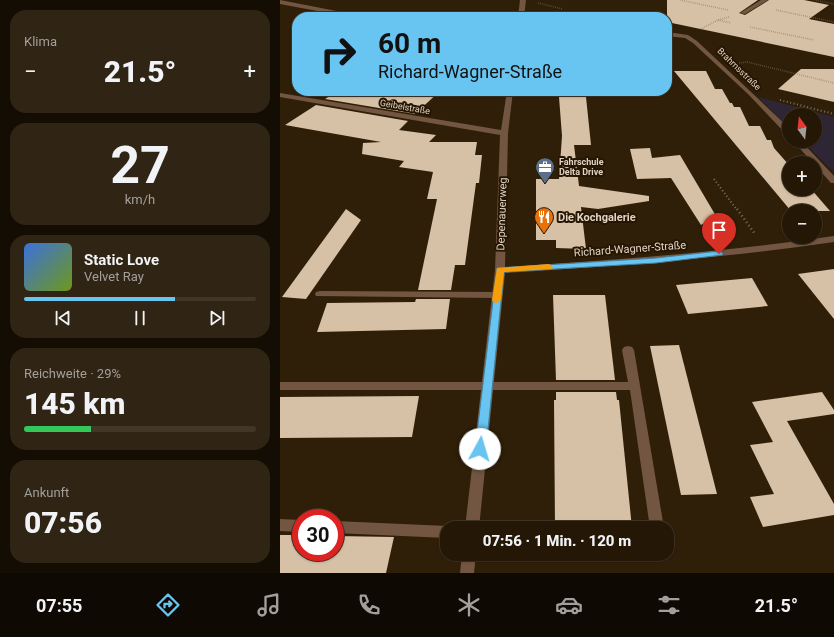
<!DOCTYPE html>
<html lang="de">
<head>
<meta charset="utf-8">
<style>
  body { margin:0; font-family:Roboto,sans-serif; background:#302414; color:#f1f3f6; height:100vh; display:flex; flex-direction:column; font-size:15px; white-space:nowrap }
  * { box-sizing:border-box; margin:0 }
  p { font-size:13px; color:#a39f9b }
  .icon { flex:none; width:22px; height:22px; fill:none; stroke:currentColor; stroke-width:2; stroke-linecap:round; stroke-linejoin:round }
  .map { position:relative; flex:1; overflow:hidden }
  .panel { display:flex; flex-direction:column; gap:10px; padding:10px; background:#140d03; width:280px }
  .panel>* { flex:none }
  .banner { position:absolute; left:12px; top:12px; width:380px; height:84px; border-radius:16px; box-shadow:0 1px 3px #0004,0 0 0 1px #413628; background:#68c4f0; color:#111; overflow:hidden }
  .needle { width:26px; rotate:345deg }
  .buttons { position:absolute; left:502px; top:108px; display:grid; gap:8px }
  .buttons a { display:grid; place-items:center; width:40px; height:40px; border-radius:50%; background:#241706; box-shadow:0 1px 3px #0004,0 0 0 1px #413628; font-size:20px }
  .speed { position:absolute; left:12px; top:509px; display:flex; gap:8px; font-size:20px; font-weight:700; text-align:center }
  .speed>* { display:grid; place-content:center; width:52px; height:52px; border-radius:50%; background:#241706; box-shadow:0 1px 3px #0004,0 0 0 1px #413628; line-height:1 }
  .speed .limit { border:6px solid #d22; background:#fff; color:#111 }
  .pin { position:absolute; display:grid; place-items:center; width:34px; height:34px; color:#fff; margin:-41px -17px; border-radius:50% 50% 50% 0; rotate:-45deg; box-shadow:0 0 4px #0007 }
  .pin .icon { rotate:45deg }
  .me { position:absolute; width:44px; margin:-22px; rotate:6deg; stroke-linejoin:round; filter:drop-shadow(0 0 3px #0008) }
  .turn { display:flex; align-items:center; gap:14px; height:84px; padding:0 20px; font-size:18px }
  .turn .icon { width:52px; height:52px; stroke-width:2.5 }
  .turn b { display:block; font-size:28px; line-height:34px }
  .big { font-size:30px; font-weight:800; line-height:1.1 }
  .panel .tile { flex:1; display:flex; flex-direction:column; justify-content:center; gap:6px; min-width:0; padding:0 14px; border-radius:16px; background:#302414 }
  .panel .dial { align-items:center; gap:0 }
  .dial b { font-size:52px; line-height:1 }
  .song { display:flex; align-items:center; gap:12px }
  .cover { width:48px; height:48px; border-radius:6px; background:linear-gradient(135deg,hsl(220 70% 55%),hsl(80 70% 35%)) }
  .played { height:4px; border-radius:2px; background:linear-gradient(90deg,#68c4f0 65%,#413628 65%) }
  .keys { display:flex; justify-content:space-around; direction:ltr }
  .heat { display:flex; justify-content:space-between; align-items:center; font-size:22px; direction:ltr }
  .charge { height:6px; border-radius:3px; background:linear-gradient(90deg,#34c759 29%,#413628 0) }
  .trip { position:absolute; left:160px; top:521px; width:234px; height:40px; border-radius:16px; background:#241706; box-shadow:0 1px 3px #0004,0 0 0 1px #413628; font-weight:800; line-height:40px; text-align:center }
  .tabs { display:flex; height:64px; justify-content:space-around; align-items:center; background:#0e0902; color:#a39f9b }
  .tabs .icon { width:28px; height:28px }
  .tabs .on { color:#68c4f0 }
  .tabs b { font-size:18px; color:#f1f3f6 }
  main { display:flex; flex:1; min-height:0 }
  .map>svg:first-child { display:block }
  .education { fill:#2f2635 }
  .building { fill:#d6c0a6 }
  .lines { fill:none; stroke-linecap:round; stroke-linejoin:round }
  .path-far2 { stroke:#827461; stroke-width:1.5; stroke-dasharray:0.5 1.5; stroke-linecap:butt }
  .path-far1 { stroke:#827461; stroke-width:2; stroke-dasharray:1 2.5; stroke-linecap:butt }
  .path { stroke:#827461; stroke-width:2.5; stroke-dasharray:1 3; stroke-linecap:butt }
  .service { fill:#735642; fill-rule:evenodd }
  .minor { fill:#735642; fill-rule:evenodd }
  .route { fill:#68c4f0; stroke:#447f9c }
  .slow { fill:#f59e0b }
  .labels { text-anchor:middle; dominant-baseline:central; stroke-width:4; stroke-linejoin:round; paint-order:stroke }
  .far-street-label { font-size:9px; fill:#dfd4c6; stroke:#261601 }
  .far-poi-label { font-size:9px; font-weight:bold; fill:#dfd4c6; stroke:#261601; text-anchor:start }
  .street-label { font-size:11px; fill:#dfd4c6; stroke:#261601 }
  .poi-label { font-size:11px; font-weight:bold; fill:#dfd4c6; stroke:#261601; text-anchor:start }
</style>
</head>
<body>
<main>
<section class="panel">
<div class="tile"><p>Klima</p>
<div class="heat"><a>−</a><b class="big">21.5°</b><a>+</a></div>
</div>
<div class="tile dial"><b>27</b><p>km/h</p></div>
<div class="tile">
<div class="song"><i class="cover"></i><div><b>Static Love</b><p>Velvet Ray</p></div></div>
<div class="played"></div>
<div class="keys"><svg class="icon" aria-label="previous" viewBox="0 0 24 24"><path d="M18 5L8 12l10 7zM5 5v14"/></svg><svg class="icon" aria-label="pause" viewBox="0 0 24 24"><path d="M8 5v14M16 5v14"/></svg><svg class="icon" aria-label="next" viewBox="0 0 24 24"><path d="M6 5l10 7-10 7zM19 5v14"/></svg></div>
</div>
<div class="tile"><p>Reichweite · 29%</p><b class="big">145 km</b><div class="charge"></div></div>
<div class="tile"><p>Ankunft</p><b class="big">07:56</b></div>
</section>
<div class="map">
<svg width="554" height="573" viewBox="0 0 554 573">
  <rect width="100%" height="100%" fill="#301f08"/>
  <polygon class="education" points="478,97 554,117 554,172 522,141 535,141 535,115 509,115 509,128"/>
  <g class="building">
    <polygon points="387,0 478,0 459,13 465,15 489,0 524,0 549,5 529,19 554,24 554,57 387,22"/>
    <polygon points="521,69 554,69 554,102 498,89"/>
    <polygon points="394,71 426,71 435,89 442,89 450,103 452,103 454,107 460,107 469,126 480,126 487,140 491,140 494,148 509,165 509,189 531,189 550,211 511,211"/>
    <polygon points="58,91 160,91 135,114 45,99"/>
    <polygon points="279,97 306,97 311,145 294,145 299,186 369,196 369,201 318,209 301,207 306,249 276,248 276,240 256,240 256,179 279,179 282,136"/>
    <polygon points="36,105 128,121 119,130 156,135 149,142 197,142 195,155 202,155 199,183 196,183 185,265 175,265 171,290 138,290 157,199 147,199 153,172 119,167 124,161 82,154 83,143 101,142 5,125"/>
    <polygon points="370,148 372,158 400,155 436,216 421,225 391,178 357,179 350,149"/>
    <polygon points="66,209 81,220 26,299 2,297"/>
    <polygon points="554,269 554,319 518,274"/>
    <polygon points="472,278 488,306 408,314 396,285"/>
    <polygon points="273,295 325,295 335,380 276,380"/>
    <polygon points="136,299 170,299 166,329 37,332 47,303 135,302"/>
    <polygon points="399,345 437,494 401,495 370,346"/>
    <polygon points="276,392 336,392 337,400 339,400 352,528 275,528 274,400 276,400"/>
    <polygon points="542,392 554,410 554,414 507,421 554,504 554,515 483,527 470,497 494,494 470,445 493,442 472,402"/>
    <polygon points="139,396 132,437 0,438 0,397"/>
    <polygon points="0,535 21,535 21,552 55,552 55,536 114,537 106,573 0,573"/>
  </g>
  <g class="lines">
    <g class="path-far2">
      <polyline points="400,0 448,10"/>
      <polyline points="534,0 554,4"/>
      <polyline points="258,3 283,9"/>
      <polyline points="496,10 554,22"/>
      <polyline points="438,20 451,23"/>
      <polyline points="470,27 534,40"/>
      <polyline points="421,29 438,20 449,17"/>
      <polyline points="459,63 467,62 554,83"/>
    </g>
    <g class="path-far1">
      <polyline points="500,100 554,114"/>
      <polyline points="434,179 457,210"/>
    </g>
    <polyline class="path" points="457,209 475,234"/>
    <g class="service">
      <polygon points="40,291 217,292 222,295 217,298 36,296 35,294 36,292"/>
      <polygon points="348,346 352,347 354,350 384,528 370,528 350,390 0,390 0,382 348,382 342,350 344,347"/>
      <polygon points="0,519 21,520 21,532 0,531"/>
      <polygon points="55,521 167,526 172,528 167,528 167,538 55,533"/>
    </g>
    <g class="minor">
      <polygon points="0,0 77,15 80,17 69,17 0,4"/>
      <polygon points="240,0 246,0 244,17 238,17"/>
      <polygon points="481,0 488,0 465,14 460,13"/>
      <polygon points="387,32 408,35 417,41 509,128 509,134 506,134 468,94 413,43 405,38 387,36"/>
      <path d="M 227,91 L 233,91 L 228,133 L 225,267 C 335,260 445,252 554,236 L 554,242 C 445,258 335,266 225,273 L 199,528 L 185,528 L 215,270 L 220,135 L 0,97 L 0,93 L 221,130 Z"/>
      <polygon points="513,141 521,141 554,176 554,183 551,183 535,165 535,163 533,163"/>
      <polygon points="182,554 196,554 194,573 180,573"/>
    </g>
  </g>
  <polygon class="route" points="439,251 442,252 443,254 442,255 376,263 224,272 206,449 205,452 200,453 196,452 195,449 217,268 376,258"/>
  <polygon class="slow" points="269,264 273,267 272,269 224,272 221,300 217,303 213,302 212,300 217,268"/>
  <defs>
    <g id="office-pin" transform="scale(1)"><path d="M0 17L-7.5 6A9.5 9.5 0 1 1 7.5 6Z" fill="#5c6f8a" stroke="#261601"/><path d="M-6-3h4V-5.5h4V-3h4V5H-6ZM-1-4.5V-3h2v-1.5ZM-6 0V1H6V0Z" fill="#fff"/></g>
    <g id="restaurant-pin" transform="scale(1)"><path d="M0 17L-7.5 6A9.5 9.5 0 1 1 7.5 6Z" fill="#e8710a" stroke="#261601"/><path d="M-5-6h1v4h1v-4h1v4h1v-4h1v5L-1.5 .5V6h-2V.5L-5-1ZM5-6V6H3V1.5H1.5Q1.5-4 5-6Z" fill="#fff"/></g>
  </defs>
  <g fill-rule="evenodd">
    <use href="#office-pin" x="265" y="167"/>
    <use href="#restaurant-pin" x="264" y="217"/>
  </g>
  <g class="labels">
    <g class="far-street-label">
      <text transform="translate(459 69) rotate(44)">Brahmsstraße</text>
      <text transform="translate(125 107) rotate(10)">Geibelstraße</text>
    </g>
    <g class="far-poi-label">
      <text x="279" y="162">Fahrschule<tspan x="279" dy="10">Delta Drive</tspan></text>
    </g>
    <g class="street-label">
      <text transform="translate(222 214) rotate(-88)">Depenauerweg</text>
      <text transform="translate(350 249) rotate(-4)">Richard-Wagner-Straße</text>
    </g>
    <g class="poi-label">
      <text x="278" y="217">Die Kochgalerie</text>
    </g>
  </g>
</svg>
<div class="buttons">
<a><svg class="needle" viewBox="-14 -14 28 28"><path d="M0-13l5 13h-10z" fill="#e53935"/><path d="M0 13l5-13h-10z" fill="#a39f9b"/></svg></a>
<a>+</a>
<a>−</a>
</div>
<div class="speed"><div class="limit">30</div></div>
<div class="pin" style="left:439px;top:254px;background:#d93025"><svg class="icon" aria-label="arrive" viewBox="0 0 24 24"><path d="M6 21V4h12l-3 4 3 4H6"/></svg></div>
<svg class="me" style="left:200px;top:449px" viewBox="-20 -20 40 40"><circle r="19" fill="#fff"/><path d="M0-13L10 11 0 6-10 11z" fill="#68c4f0"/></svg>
<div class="trip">07:56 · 1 Min. · 120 m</div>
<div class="banner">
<div class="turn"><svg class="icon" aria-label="right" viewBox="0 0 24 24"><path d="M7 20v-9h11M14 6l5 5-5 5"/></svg><div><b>60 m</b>Richard-Wagner-Straße</div></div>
</div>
</div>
</main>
<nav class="tabs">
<b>07:55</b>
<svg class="icon on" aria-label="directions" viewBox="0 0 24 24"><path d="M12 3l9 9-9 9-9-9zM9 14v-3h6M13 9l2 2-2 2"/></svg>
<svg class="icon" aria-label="music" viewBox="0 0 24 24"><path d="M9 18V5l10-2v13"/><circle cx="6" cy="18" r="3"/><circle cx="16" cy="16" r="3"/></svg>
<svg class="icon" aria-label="phone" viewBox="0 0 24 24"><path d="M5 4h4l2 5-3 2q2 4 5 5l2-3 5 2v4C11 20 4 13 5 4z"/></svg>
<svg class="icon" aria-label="climate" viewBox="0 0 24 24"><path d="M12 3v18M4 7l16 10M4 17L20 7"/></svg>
<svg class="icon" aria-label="car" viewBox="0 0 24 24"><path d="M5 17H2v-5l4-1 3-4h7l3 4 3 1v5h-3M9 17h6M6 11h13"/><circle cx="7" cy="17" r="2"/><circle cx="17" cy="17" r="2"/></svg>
<svg class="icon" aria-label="filters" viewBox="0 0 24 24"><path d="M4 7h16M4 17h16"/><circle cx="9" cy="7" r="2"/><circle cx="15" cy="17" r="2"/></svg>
<b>21.5°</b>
</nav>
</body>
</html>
